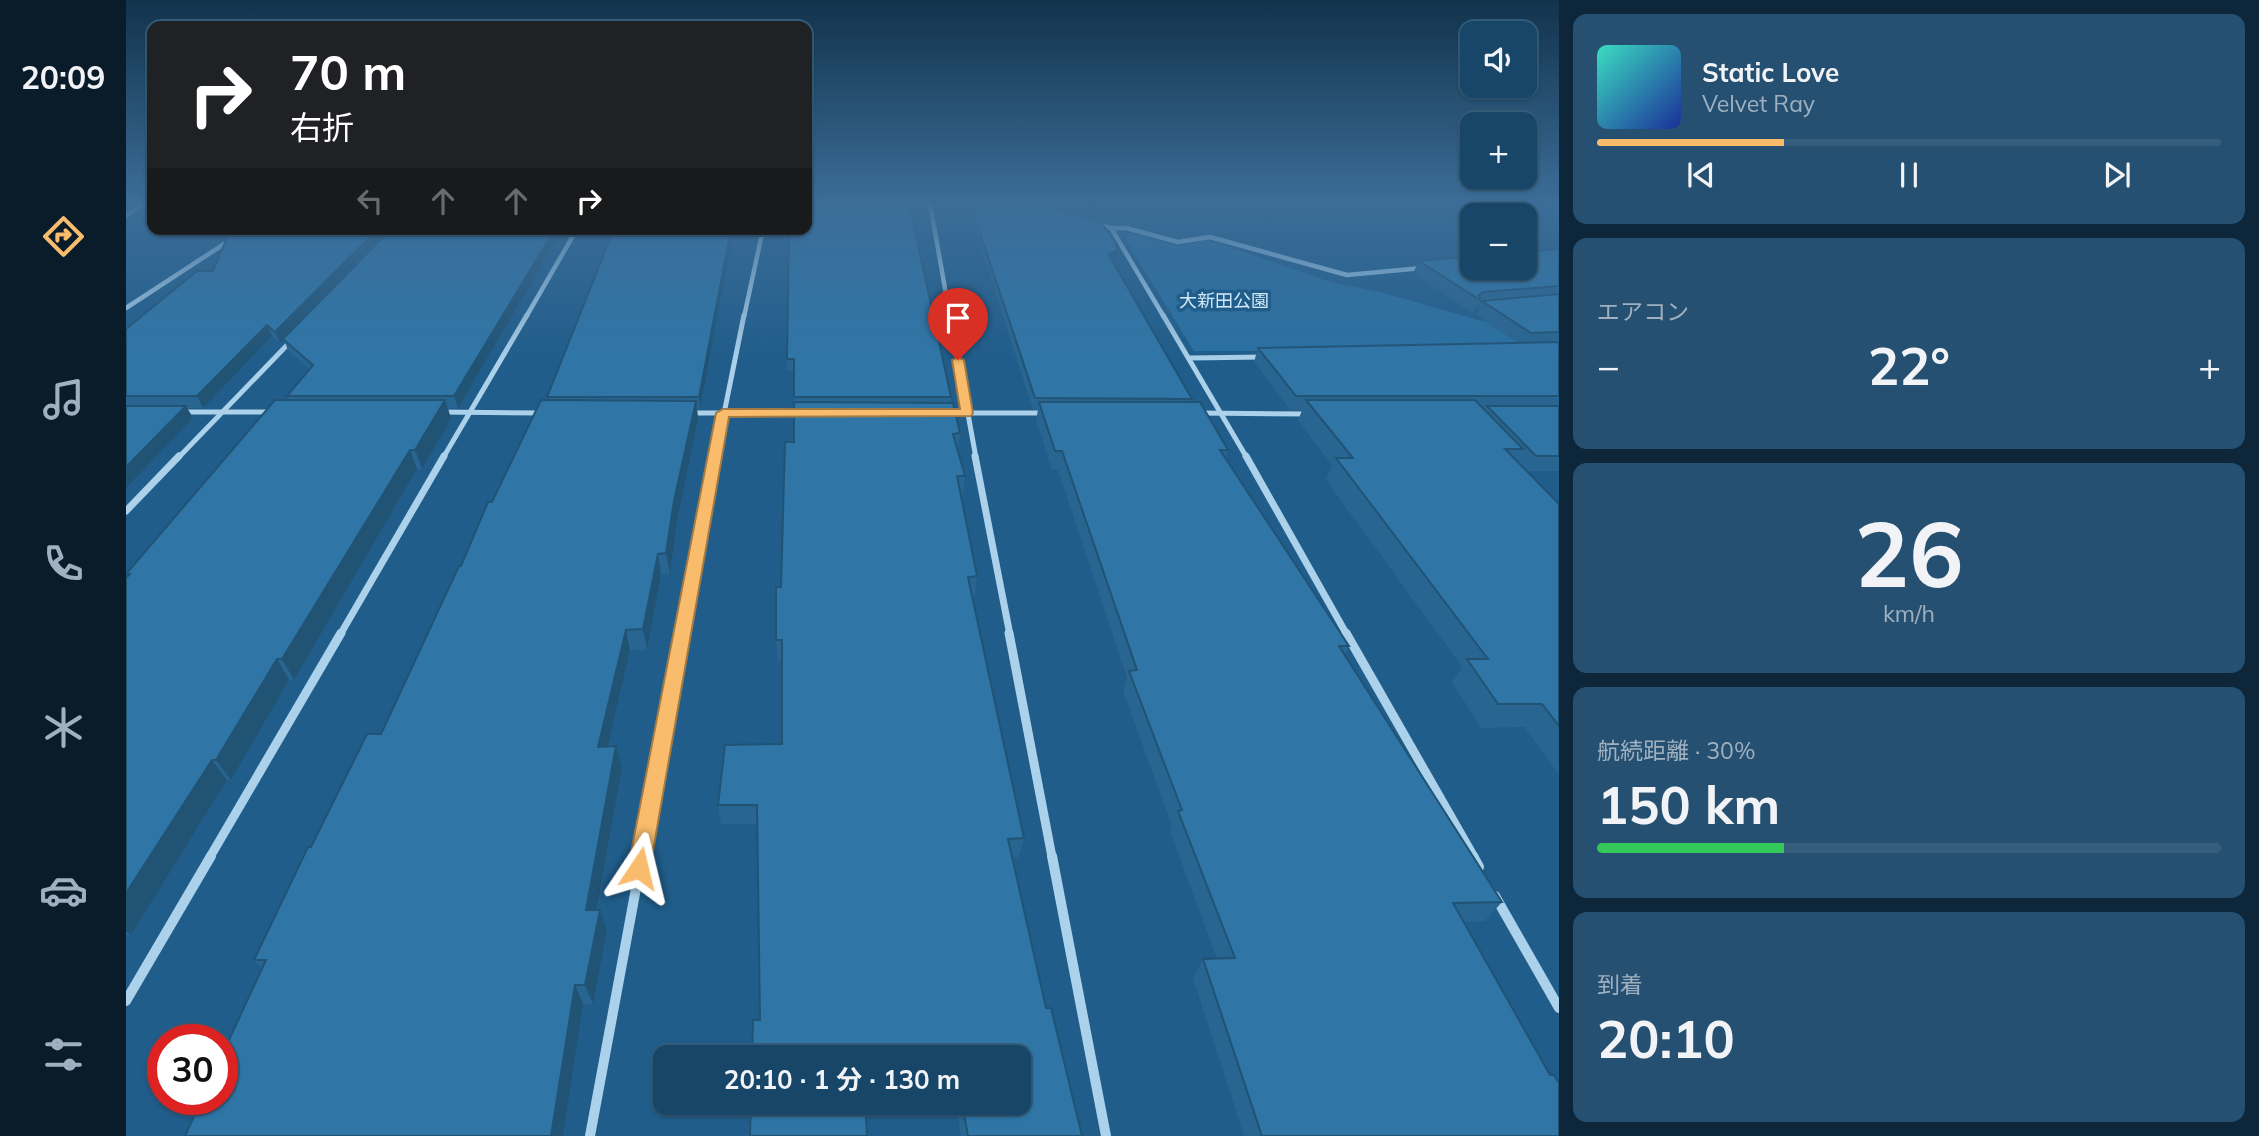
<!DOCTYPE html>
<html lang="ja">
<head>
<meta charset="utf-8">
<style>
  body { margin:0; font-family:Mulish,"Noto Sans JP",sans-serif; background:#255071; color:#f1f3f6; height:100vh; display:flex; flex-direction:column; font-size:26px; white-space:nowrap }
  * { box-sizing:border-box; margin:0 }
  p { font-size:23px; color:#9fb1c0 }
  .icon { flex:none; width:38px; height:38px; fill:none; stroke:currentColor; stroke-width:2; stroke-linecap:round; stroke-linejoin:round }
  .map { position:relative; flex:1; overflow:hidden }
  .details { display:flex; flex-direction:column; gap:14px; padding:14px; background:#0d2639; width:700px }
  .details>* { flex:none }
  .guide { position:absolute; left:21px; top:21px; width:665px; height:214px; border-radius:14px; box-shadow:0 2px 5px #0004,0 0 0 2px #365e7c; background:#202124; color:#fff; overflow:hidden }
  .tools { position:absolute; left:1334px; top:21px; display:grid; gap:14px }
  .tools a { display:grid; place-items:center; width:77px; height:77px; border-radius:14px; background:#184668; box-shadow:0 2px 5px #0004,0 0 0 2px #365e7c; font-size:35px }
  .speed { position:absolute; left:21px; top:1024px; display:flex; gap:14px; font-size:35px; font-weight:700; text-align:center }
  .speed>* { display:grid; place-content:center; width:91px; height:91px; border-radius:50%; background:#184668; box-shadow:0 2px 5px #0004,0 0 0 2px #365e7c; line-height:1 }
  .speed .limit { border:10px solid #d22; background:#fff; color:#111 }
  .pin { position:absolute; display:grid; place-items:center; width:60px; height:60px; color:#fff; margin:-72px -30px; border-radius:50% 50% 50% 0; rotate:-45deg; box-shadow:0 0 7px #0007 }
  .pin .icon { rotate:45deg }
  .me { position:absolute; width:77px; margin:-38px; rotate:10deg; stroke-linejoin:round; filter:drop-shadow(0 0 5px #0008) }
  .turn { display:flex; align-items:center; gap:24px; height:147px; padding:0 28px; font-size:32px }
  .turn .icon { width:91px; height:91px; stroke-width:2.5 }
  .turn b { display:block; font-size:49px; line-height:60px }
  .lanes { display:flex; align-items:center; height:66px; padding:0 28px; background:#0003; justify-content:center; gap:35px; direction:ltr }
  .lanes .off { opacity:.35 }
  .big { font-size:52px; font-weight:700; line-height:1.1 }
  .details .widget { flex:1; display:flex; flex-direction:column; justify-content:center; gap:10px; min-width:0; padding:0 24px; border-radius:14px; background:#255071 }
  .details .dial { align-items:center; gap:0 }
  .dial b { font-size:91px; line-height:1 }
  .song { display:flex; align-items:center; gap:21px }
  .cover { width:84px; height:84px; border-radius:10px; background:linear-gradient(135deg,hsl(170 70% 55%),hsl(230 70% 35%)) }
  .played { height:7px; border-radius:4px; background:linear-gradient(90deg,#f8bc6c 30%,#365e7c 30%) }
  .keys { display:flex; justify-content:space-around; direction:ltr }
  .heat { display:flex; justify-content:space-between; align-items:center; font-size:38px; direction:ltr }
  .charge { height:10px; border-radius:5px; background:linear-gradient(90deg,#34c759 30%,#365e7c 0) }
  .trip { position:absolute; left:527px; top:1045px; width:378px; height:70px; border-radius:14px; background:#184668; box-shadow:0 2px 5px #0004,0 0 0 2px #365e7c; font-weight:700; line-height:70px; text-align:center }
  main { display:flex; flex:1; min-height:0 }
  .dock { display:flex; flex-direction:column; width:126px; justify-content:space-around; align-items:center; background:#0a1c2a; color:#9fb1c0 }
  .dock .icon { width:49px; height:49px }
  .dock .current { color:#f8bc6c }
  .dock b { font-size:32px; color:#f1f3f6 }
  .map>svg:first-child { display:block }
  .green { fill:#2971a2 }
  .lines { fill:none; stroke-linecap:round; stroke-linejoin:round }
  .minor-far4 { stroke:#abd1eb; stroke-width:4.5 }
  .minor-far3 { stroke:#abd1eb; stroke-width:5 }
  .minor-far2 { stroke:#abd1eb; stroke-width:7 }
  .minor-far1 { stroke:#abd1eb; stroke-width:9 }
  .minor { stroke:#abd1eb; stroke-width:10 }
  .wall { fill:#286590 }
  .shaded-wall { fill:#215375 }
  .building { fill:#2f76a7; stroke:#215375; stroke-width:2 }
  .route { fill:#f8bc6c; stroke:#a17a46; stroke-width:2 }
  .labels { text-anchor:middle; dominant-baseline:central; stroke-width:7; stroke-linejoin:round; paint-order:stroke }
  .far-park-label { font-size:18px; fill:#d0e8f8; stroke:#205d8a }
</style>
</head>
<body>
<main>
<nav class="dock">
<b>20:09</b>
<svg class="icon current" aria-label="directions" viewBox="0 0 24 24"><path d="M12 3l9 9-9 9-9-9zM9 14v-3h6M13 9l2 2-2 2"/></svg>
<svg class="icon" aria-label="music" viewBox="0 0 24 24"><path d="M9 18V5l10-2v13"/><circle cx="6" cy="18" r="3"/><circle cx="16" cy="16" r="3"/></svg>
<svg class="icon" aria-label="phone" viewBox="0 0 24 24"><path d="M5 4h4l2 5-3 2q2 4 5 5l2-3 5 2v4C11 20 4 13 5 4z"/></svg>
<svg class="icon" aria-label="climate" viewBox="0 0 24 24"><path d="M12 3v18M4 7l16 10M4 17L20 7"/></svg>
<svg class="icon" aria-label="car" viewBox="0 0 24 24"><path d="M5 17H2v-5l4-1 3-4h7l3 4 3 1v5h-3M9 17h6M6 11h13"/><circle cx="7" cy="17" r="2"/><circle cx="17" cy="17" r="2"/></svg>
<svg class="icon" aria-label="filters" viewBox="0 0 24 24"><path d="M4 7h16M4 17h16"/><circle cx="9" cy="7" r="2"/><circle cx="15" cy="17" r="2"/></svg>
</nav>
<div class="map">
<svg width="1433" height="1136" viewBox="0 0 1433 1136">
  <rect width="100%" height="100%" fill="#205d8a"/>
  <polygon class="green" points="1003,233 1051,246 1082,240 1205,282 1258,293 1433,343 1433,351 1068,351 999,239"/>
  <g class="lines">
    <g class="minor-far4">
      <polyline points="804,203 824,317"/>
      <polyline points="0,216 19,203"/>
      <polyline points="969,224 985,228 1038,317"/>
      <polyline points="985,228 1000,228 1052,242 1084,237 1221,275 1296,268"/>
      <polyline points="0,308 121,229"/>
      <polyline points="400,317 451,229"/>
      <polyline points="618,317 637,229"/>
    </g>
    <g class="minor-far3">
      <polyline points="824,315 850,458"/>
      <polyline points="1037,315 1121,458"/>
      <polyline points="1063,358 1138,357"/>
      <polyline points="55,412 148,412"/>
      <polyline points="314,412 417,413"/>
      <polyline points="562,413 676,413"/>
      <polyline points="821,413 918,413"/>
      <polyline points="1073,413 1184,414"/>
      <polyline points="52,458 165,341"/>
      <polyline points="317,458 401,315"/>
      <polyline points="589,458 618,315"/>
    </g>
    <g class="minor-far2">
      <polyline points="849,456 884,635"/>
      <polyline points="1120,456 1221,635"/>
      <polyline points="0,511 53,456"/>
      <polyline points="214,635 318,456"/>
      <polyline points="556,635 589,456"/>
    </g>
    <g class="minor-far1">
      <polyline points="883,633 926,857"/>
      <polyline points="1220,633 1348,857"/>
      <polyline points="84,857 215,633"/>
      <polyline points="515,857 556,633"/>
    </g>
    <g class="minor">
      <polyline points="926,856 980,1136"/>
      <polyline points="1347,856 1353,867"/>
      <polyline points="1369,896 1433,1008"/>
      <polyline points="0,1001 85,856"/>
      <polyline points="464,1136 516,856"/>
    </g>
  </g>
  <g class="wall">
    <polygon points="841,203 961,203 965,209 964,218 991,244 991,247 992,249 990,259 987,261 1066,399 1065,402 1102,450 1100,458 1223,646 1219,655 1376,902 1359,921 1337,922 1433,1136 1118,1136 1067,978 1077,959 1091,959 1044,831 1046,826 997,691 1001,678 932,470 926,470 910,420 912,410 907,410"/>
    <polygon points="437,229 332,408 322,408 325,419 296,469 291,469 168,680 163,680 105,780 101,780 5,935 0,935 0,578 2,576 0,574 162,400 161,396 183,369 162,350 158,340 154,343 146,336 77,408 61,408 67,418 0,488 0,329 87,271"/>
    <polygon points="608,229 574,409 571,409 572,419 551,521 544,574 535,574 521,650 504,650 482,746 496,767 471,910 474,910 481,930 467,1004 457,1004 437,1136 59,1136 136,969 128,960 185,847 255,734 366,502 422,400 421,397"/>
    <polygon points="663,229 825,397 824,403 834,433 832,451 839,476 837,494 834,495 851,576 849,595 846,595 898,838 893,857 886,858 920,1008 956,1136 835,1136 830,1105 740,1113 625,1102 892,1102 634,1020 631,824 595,824 592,805 656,744 656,660 652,660 650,640 668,442 668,371 661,371 661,359"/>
    <polygon points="1433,249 1433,471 1401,471 1433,504 1433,775 1398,727 1355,728 1326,682 1336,667 1200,480 1206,465 1172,421 1176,410 1164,410 1128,362 1132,348 1392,343 1350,315 1354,305 1351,305 1347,313 1287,273 1293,261"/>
  </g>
  <g class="shaded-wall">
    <polygon points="252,229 265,229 154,343 149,332"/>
    <polygon points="429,229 437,229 332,408 328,396"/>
    <polygon points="605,229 608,229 574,409 573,397"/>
    <polygon points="992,249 990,259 981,265 983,255"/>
    <polygon points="141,325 146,336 77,408 71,396"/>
    <polygon points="319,400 325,419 296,469 289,450"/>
    <polygon points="570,401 572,419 551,521 544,574 540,553 548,501"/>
    <polygon points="60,406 67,418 0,488 0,467"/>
    <polygon points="284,450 291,469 168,680 156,659"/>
    <polygon points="532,554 535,574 521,650 517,629"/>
    <polygon points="500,630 504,650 477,767 472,747"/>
    <polygon points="151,659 163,680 105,780 90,760"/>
    <polygon points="490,746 496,767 467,930 460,910"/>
    <polygon points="86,760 101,780 5,935 0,931 0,893"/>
    <polygon points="474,910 481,930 467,1004 459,985"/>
    <polygon points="449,985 457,1004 437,1136 425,1136"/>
  </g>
  <g class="building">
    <polygon points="681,203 783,203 825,397 668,397 668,359 661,359 663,229 681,229"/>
    <polygon points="844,203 903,203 974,221 991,244 989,244 992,249 983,255 1066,399 909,398"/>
    <polygon points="940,203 961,203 965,209"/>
    <polygon points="109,229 252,229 149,332 141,325 71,396 0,396 0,329 71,271 87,271 103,233"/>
    <polygon points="265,229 429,229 328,396 161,396 187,365 157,339"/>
    <polygon points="488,229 605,229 573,397 421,397"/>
    <polygon points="1433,249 1433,286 1357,292 1353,295 1354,300 1293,261 1346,256 1346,268 1398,268 1398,252"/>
    <polygon points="1433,294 1433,332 1405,333 1356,301"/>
    <polygon points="1433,342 1433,396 1170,396 1132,348"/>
    <polygon points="149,400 319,400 289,450 284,450 156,659 151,659 90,760 86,760 0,893 0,578 4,574 0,574"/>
    <polygon points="415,400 570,401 548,501 540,553 532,554 517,629 500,630 472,747 490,746 460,910 474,910 459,985 449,985 425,1136 59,1136 76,1099 96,1099 96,1055 140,960 128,960 182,847 185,847 241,734 255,734 333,566 335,566 362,502 366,502"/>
    <polygon points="1180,400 1349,400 1397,449 1379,449 1433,504 1433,726 1416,704 1372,704 1341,659 1362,659 1210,458 1227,458"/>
    <polygon points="668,402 827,403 834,433 827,434 839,476 831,476 851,576 842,577 898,838 882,839 920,1008 925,1008 956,1136 842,1136 836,1102 892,1102 892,1057 626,1057 627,1020 634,1020 631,805 592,805 599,745 656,744 656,640 650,640 650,587 655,587 659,442 668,442"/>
    <polygon points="913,402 1074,402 1102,450 1094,450 1223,646 1213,646 1376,902 1327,903 1424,1075 1428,1075 1433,1083 1433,1136 1136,1136 1077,959 1109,958 1052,811 1056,810 1003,671 1011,670 936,451 929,451"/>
    <polygon points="0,406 60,406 0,467"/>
    <polygon points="1361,406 1433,406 1433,456 1410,456"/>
    <polygon points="625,1102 739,1102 741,1136 624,1136"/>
  </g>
  <linearGradient id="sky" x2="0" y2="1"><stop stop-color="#12334c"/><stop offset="0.56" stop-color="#3c6d98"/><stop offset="1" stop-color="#3c6d98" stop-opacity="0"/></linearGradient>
  <rect width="1433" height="362" fill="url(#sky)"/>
  <polygon class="route" points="832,357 838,360 847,413 845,416 603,417 524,868 521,875 513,878 505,875 502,868 590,413 597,409 834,409 826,360"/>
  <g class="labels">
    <g class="far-park-label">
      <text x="1098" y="300">大新田公園</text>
    </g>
  </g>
</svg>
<div class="tools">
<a><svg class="icon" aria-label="sound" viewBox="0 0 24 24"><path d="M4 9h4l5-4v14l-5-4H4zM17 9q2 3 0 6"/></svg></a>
<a>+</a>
<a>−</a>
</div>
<div class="speed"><div class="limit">30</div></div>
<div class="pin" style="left:832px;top:360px;background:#d93025"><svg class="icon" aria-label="arrive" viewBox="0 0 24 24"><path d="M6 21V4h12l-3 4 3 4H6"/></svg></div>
<svg class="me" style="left:513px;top:868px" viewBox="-20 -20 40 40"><path d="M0-17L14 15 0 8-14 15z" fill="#f8bc6c" stroke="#fff" stroke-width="4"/></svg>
<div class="trip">20:10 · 1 分 · 130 m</div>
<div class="guide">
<div class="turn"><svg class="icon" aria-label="right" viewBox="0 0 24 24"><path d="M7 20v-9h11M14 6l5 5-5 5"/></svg><div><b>70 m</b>右折</div></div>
<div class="lanes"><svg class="icon off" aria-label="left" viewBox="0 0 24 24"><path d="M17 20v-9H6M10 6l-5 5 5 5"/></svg><svg class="icon off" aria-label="ahead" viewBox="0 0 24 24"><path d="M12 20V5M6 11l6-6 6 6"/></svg><svg class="icon off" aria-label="ahead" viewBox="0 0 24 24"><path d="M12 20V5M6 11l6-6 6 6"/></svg><svg class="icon" aria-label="right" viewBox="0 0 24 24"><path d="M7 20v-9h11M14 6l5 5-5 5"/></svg></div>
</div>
</div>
<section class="details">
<div class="widget">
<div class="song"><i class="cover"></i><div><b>Static Love</b><p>Velvet Ray</p></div></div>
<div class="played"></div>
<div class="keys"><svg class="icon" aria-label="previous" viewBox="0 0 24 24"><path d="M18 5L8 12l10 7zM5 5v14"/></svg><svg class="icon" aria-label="pause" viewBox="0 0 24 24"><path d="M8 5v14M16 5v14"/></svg><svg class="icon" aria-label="next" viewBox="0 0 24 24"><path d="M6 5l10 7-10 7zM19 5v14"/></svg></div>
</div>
<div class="widget"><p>エアコン</p>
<div class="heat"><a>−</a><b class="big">22°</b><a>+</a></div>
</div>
<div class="widget dial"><b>26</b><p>km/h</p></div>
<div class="widget"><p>航続距離 · 30%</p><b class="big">150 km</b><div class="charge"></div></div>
<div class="widget"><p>到着</p><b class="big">20:10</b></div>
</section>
</main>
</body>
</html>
